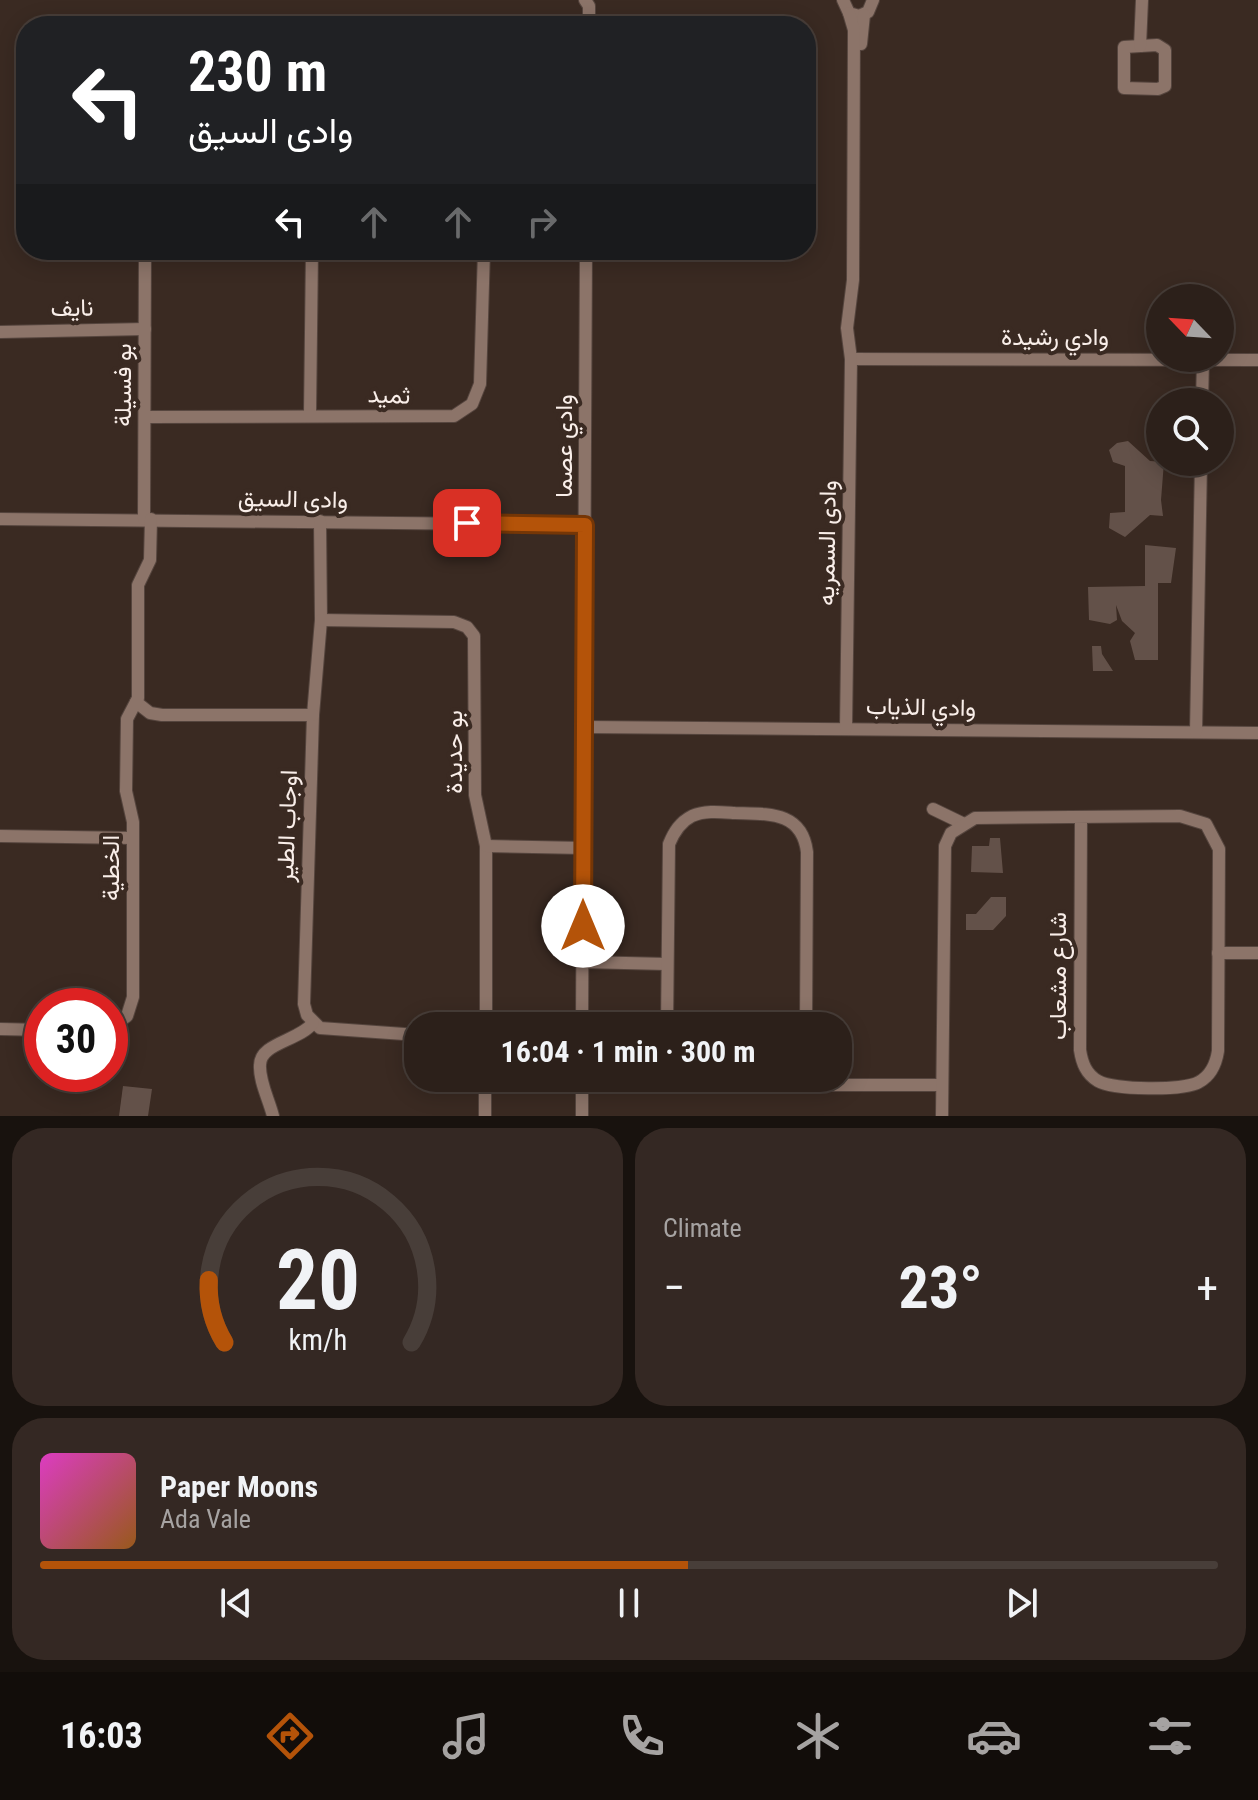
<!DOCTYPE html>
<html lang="en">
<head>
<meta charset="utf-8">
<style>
  body { margin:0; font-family:"Roboto Condensed",Vazirmatn,sans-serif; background:#342823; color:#f1f3f6; height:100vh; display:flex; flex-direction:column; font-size:30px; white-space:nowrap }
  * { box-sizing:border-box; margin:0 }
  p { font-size:26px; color:#a6a3a2 }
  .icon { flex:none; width:44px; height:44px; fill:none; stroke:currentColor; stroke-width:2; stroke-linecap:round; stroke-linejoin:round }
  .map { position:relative; height:1116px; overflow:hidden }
  .sheet { display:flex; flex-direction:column; gap:12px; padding:12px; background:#18120e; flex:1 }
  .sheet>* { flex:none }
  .banner { position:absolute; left:16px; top:16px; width:800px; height:244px; border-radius:32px; box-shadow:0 4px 20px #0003,0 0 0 2px #483e39; background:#202124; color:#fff; overflow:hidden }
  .needle { width:52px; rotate:295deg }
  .buttons { position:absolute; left:1146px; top:284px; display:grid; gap:16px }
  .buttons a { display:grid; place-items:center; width:88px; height:88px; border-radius:50%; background:#2c201a; box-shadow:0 4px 20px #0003,0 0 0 2px #483e39; font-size:40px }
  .speed { position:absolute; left:24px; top:988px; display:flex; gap:16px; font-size:40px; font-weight:700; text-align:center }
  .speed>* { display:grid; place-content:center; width:104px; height:104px; border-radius:50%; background:#2c201a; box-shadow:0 4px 20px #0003,0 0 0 2px #483e39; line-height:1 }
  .speed .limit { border:12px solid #d22; background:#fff; color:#111 }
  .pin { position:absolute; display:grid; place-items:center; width:68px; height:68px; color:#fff; margin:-34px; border-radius:16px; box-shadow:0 4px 12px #0006 }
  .me { position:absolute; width:88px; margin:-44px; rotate:0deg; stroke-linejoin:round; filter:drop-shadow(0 0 6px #0008) }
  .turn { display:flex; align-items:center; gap:28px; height:168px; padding:0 40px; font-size:36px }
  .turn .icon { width:104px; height:104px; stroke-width:2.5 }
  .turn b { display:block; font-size:56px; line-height:68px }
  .lanes { display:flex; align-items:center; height:76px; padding:0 40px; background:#0003; justify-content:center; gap:40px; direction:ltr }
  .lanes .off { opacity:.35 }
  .big { font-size:60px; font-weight:700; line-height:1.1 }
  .sheet .widget { flex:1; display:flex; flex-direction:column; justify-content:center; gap:12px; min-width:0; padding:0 28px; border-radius:32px; background:#342823 }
  .sheet .dial { align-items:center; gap:0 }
  .dial svg { height:208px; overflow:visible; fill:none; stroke:#483e39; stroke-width:7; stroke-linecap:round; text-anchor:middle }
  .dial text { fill:#f1f3f6; stroke:none }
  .song { display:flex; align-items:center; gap:24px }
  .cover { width:96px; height:96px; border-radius:12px; background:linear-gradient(135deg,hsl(310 70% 55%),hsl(30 70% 35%)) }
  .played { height:8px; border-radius:4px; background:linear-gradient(90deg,#b45309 55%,#483e39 55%) }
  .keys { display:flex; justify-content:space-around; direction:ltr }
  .heat { display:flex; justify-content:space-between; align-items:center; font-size:44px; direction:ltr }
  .sheet .tiles { flex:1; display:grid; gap:12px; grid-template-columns:1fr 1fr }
  .widget:last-child { grid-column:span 2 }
  .trip { position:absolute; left:404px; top:1012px; width:448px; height:80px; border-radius:32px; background:#2c201a; box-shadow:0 4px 20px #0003,0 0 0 2px #483e39; font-weight:700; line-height:80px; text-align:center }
  .tab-bar { display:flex; height:128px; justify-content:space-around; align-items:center; background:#120d0a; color:#a6a3a2 }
  .tab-bar .icon { width:56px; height:56px }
  .tab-bar .current { color:#b45309 }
  .tab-bar b { font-size:36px; color:#f1f3f6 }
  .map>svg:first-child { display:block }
  .building { fill:#635149 }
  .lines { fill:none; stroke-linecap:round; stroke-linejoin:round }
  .minor-casing { stroke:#55453e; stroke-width:14 }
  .minor { stroke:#8c7469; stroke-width:12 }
  .route-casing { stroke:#753606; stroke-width:20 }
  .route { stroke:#b45309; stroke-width:14 }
  .labels { text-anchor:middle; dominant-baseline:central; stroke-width:8; stroke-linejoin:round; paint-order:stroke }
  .street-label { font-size:24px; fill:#f9eee9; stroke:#3a2a22 }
</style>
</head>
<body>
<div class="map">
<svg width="1258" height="1116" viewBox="0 0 1258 1116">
  <rect width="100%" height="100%" fill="#3a2a22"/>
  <g class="building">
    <polygon points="1128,441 1150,461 1164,462 1161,500 1163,516 1150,515 1125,537 1109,528 1110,513 1125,512 1125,466 1113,462 1109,450 1117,443"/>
    <polygon points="1145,545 1176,548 1171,583 1158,583 1158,660 1135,660 1130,641 1135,633 1122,621 1116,605 1117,620 1110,624 1089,620 1088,587 1145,586"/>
    <polygon points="1092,646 1101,646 1102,654 1113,671 1093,671"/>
    <polygon points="990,838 1000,838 1003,873 971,872 972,846 989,846"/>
    <polygon points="991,897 1006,897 1006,916 993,930 966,930 966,914 976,914"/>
    <polygon points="123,1086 152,1089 148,1116 119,1116"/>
  </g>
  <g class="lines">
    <g class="minor-casing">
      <g id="minor">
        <polyline points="585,0 589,6 589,26"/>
        <polyline points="843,0 849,13 859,16 868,12 873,0"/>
        <polyline points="861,44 864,15"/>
        <polygon points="1157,45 1165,50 1165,86 1158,89 1124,88 1124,47"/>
        <polyline points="1140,46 1142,0"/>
        <polyline points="0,332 145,329"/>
        <polyline points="851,359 1258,360"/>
        <polyline points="1202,402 1203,360"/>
        <polyline points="310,414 312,250"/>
        <polyline points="146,417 454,416 472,404 480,384 484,250"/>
        <polyline points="0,519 585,525"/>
        <polyline points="144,519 145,250"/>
        <polyline points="320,521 321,620 313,715 304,1004 307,1015 320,1028 418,1035"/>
        <polyline points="321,620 454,622 467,627 474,636 475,795 486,846 486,1026"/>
        <polyline points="136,702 150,713 162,715 313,715"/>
        <polyline points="584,727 1258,733"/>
        <polyline points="846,728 851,359 847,328 853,280 854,30 849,13"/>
        <polyline points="1196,732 1201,462"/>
        <polyline points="933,809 962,823"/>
        <polyline points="0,836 133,838"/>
        <polyline points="486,846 583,848"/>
        <polyline points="1218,953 1258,953"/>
        <polyline points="583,962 667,964"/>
        <polyline points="582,1026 586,250"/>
        <path d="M 667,1026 L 669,844 C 674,832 680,822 692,816 C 705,810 721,812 735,813 C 768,814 802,811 807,852 L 806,1026"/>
        <polyline points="110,1028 127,1016 133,997 133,822 126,791 127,719 138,698 138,585 150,560 151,519"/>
        <polyline points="0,1029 42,1030"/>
        <polyline points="680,1078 703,1085 942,1085"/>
        <path d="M 273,1116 C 269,1100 259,1081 260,1065 C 260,1043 299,1041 313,1023"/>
        <polyline points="485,1116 485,1078"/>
        <polyline points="582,1116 582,1078"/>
        <path d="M 942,1116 L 945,846 L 951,833 L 975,818 L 1180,816 L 1206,824 L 1219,849 L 1218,1051 C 1216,1064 1210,1076 1199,1082 C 1184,1091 1113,1090 1098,1081 C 1086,1074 1082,1063 1080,1050 L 1081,817"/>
      </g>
    </g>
    <use href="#minor" class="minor"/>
  </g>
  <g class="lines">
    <g class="route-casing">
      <polyline id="route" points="467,523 585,525 583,926"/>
    </g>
    <use href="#route" class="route"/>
  </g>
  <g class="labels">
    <g class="street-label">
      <text transform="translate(72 308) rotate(-1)">نايف</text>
      <text x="1055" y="337">وادي رشيدة</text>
      <text transform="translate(123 385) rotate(-90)">بو فسيلة</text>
      <text transform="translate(389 395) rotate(2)">ثميد</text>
      <text transform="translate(564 446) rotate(-90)">وادي عصما</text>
      <text transform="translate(293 499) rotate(1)">وادى السيق</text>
      <text transform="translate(827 543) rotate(-89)">وادى السمريه</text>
      <text transform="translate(921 707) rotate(1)">وادي الذياب</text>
      <text transform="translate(454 752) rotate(-90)">بو حديدة</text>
      <text transform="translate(287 826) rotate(-88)">اوجاب الطير</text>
      <text transform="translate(111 868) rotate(-90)">الخطية</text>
      <text transform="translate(1058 976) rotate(-90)">شارع مشعاب</text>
    </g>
  </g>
</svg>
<div class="buttons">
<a><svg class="needle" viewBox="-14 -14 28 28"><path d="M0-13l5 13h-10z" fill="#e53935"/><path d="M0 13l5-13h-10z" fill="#a6a3a2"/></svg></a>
<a><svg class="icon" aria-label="search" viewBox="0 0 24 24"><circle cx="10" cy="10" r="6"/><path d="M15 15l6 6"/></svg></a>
</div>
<div class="speed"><div class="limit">30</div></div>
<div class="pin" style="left:467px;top:523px;background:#d93025"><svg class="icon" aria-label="arrive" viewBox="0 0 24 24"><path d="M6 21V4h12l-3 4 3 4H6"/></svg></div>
<svg class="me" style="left:583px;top:926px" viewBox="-20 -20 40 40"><circle r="19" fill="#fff"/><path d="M0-13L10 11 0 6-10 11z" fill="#b45309"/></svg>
<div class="trip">16:04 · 1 min · 300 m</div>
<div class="banner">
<div class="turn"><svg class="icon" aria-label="left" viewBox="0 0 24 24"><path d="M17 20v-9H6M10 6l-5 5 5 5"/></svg><div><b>230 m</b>وادى السيق</div></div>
<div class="lanes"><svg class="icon" aria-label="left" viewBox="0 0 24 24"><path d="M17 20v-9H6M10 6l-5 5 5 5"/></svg><svg class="icon off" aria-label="ahead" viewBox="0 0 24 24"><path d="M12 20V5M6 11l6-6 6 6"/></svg><svg class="icon off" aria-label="ahead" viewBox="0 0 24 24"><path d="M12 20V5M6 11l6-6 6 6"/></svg><svg class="icon off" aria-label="right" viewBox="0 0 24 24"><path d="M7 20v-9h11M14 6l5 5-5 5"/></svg></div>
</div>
</div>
<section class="sheet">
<div class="tiles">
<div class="widget dial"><svg viewBox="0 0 100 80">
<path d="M14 69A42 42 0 1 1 86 69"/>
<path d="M14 69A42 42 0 0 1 8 45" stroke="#b45309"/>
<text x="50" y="56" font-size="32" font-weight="700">20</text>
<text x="50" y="72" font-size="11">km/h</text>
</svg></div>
<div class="widget"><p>Climate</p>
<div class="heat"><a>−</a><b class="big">23°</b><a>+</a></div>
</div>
<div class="widget">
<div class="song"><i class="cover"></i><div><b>Paper Moons</b><p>Ada Vale</p></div></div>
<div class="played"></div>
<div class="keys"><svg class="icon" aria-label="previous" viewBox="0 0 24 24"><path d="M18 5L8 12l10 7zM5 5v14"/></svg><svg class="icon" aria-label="pause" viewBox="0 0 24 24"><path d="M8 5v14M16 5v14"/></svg><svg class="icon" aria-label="next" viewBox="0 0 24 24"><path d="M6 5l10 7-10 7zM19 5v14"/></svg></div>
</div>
</div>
</section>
<nav class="tab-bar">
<b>16:03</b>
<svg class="icon current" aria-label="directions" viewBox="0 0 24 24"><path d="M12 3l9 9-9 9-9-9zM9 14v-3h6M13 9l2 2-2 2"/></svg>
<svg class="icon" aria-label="music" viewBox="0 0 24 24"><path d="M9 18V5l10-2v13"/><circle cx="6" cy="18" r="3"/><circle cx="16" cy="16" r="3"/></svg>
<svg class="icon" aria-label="phone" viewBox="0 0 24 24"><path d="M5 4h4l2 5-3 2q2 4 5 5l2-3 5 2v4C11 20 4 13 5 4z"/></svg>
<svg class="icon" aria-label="climate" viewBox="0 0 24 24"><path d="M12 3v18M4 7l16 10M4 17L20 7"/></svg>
<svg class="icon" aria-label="car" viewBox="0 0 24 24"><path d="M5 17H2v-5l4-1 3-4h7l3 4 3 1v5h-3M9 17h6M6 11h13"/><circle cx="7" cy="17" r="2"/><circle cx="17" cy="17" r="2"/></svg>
<svg class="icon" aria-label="filters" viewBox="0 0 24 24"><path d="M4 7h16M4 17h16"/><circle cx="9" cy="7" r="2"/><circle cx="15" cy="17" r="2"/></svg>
</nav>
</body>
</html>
